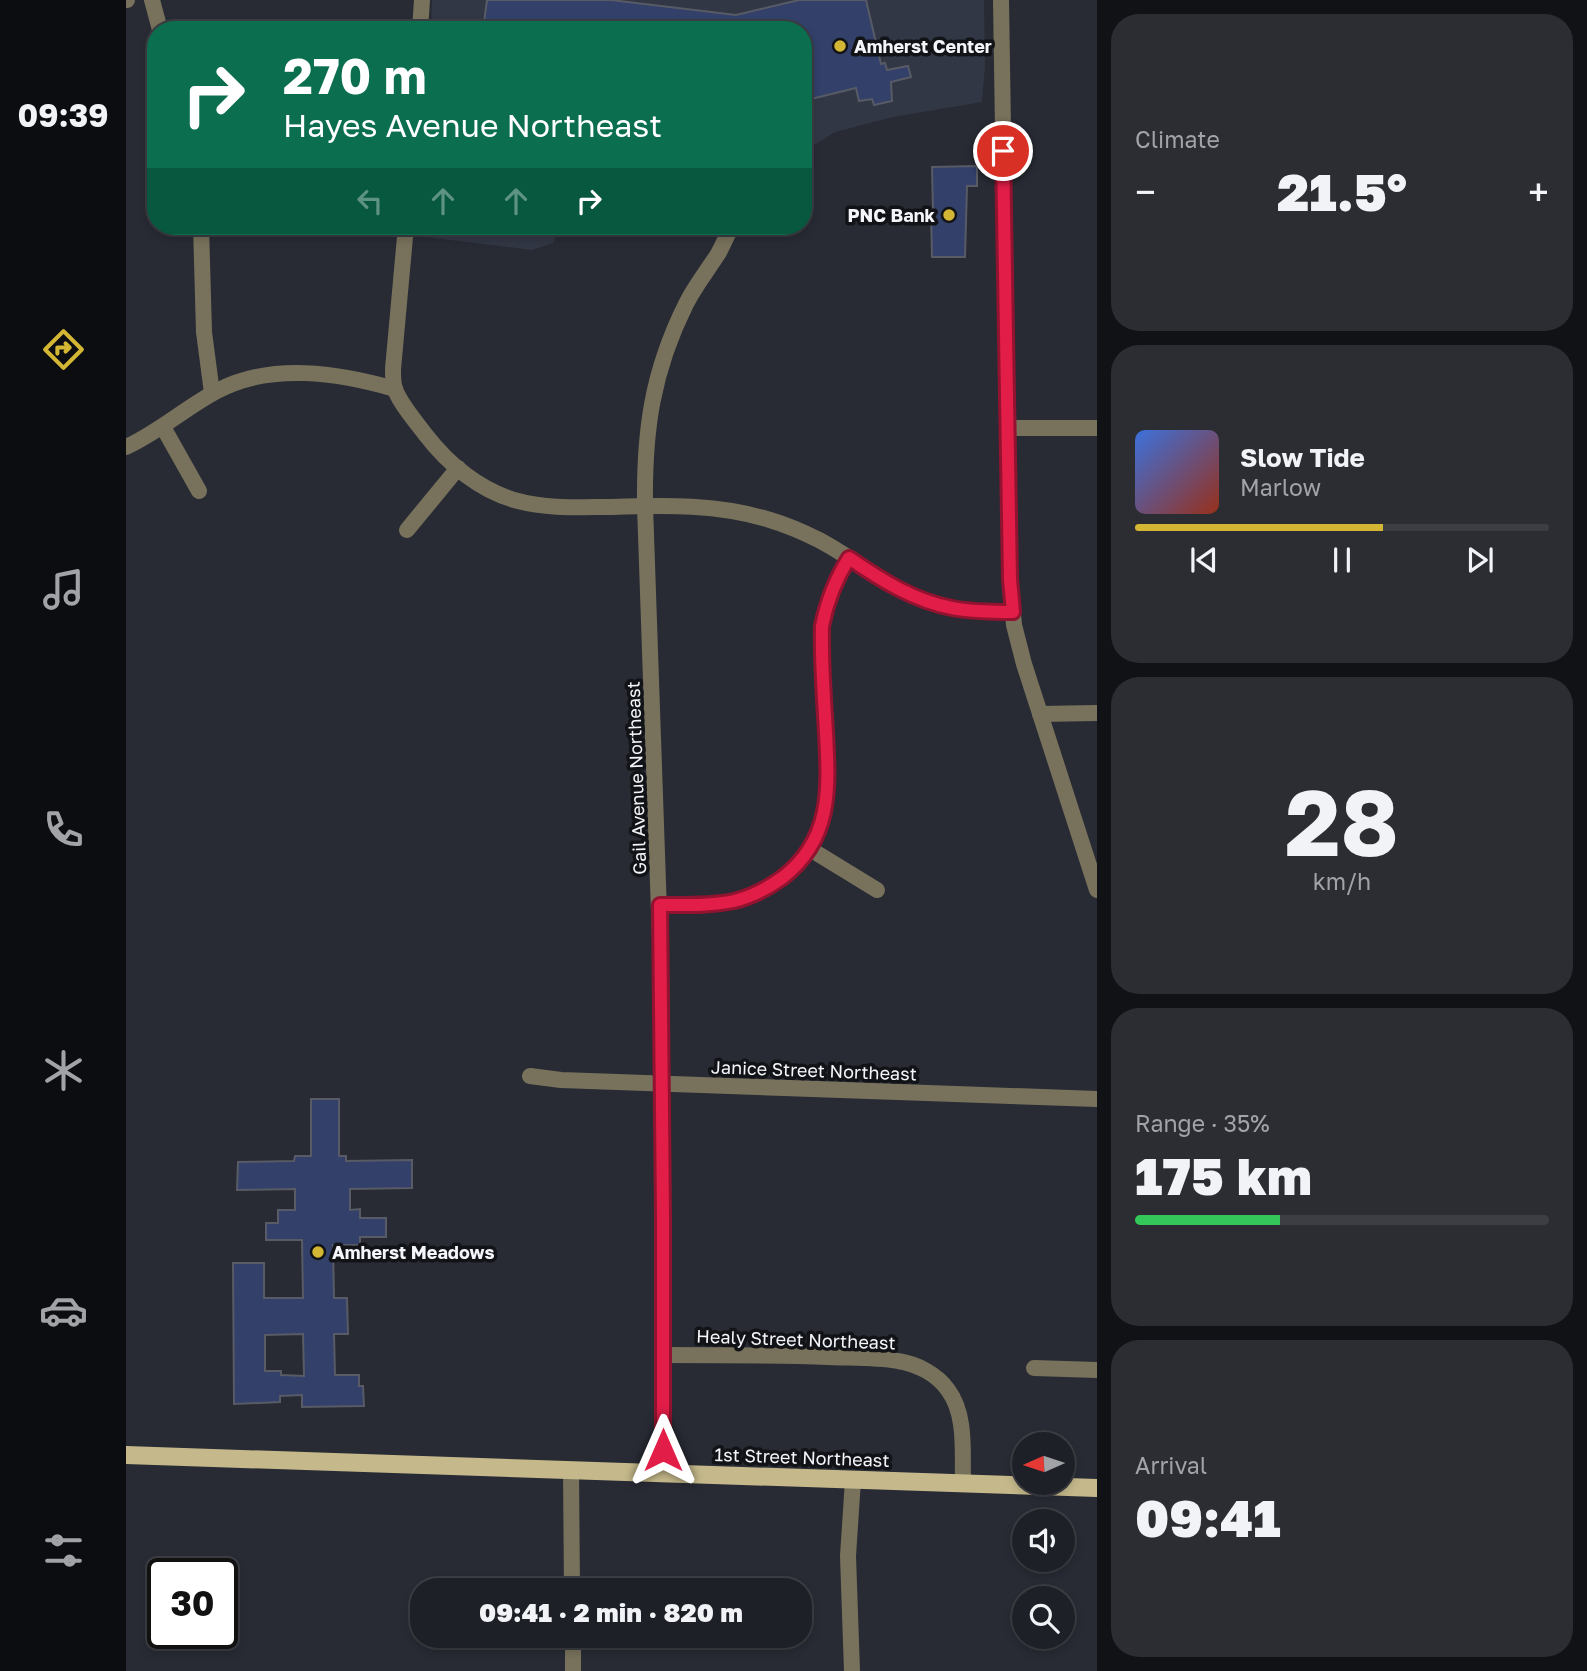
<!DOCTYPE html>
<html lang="en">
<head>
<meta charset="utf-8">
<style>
  body { margin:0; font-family:"Golos Text",sans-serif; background:#2b2d33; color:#f1f3f6; height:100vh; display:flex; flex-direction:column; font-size:26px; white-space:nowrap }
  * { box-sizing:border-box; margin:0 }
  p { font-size:23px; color:#a1a3a7 }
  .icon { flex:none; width:38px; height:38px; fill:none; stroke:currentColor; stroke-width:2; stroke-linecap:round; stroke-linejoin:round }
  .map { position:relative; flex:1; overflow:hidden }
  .drawer { display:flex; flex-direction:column; gap:14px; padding:14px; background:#101215; width:490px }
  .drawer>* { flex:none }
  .banner { position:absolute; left:21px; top:21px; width:665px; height:214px; border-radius:28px; box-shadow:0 4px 10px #0003,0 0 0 2px #3c3e44; background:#0b6e4f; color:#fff; overflow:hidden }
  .needle { width:46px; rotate:267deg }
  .buttons { position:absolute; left:886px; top:1432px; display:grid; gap:14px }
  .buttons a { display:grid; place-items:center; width:63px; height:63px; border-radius:50%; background:#1e2027; box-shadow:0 4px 10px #0003,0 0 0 2px #3c3e44; font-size:35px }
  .speed { position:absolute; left:21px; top:1558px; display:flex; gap:14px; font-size:35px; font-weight:700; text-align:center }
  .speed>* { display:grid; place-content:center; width:91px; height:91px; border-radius:50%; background:#1e2027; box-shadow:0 4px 10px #0003,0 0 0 2px #3c3e44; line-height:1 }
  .speed .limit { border:4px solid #111; border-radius:10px; background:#fff; color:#111 }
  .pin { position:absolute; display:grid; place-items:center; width:60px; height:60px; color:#fff; margin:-30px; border:4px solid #fff; border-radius:50%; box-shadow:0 2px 7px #0007 }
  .me { position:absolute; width:77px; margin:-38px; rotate:0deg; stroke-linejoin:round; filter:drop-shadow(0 0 5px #0008) }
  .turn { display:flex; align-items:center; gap:24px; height:147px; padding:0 21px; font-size:32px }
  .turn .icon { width:91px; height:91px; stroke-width:2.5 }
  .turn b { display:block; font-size:49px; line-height:60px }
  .lanes { display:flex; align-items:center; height:66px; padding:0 21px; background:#0003; justify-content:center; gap:35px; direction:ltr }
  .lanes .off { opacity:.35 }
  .big { font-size:52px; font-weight:800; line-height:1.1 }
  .drawer .card { flex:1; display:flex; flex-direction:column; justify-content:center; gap:10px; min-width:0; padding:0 24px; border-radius:28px; background:#2b2d33 }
  .drawer .dial { align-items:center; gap:0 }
  .dial b { font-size:91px; line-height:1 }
  .song { display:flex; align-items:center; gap:21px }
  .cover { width:84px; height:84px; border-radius:10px; background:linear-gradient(135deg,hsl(220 70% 55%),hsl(10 70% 35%)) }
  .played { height:7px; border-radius:4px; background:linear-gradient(90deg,#d4b635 60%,#3c3e44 60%) }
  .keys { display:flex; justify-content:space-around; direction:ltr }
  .heat { display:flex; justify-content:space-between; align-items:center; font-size:38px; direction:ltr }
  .charge { height:10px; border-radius:5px; background:linear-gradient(90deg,#34c759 35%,#3c3e44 0) }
  .trip { position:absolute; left:284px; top:1578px; width:402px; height:70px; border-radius:28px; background:#1e2027; box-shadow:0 4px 10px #0003,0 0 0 2px #3c3e44; font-weight:800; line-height:70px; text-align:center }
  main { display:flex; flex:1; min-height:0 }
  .dock { display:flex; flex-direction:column; width:126px; justify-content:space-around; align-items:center; background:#0c0d10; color:#a1a3a7 }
  .dock .icon { width:49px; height:49px }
  .dock .selected { color:#d4b635 }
  .dock b { font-size:32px; color:#f1f3f6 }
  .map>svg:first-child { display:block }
  .built { fill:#323745 }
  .building { fill:#32406a; stroke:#585b65; stroke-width:2; fill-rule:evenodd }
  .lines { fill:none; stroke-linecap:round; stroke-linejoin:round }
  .minor { stroke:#78725c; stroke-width:16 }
  .major { stroke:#c5b98b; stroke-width:18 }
  .route-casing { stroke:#92132f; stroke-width:18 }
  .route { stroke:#e11d48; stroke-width:12 }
  .poi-dot { fill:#d4b635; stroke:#121317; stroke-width:2.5 }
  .labels { text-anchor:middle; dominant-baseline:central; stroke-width:7; stroke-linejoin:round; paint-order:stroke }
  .poi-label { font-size:18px; font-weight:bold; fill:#f3f5fb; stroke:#121317; text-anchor:start }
  .street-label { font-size:18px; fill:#f3f5fb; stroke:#121317 }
</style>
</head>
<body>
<main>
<nav class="dock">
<b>09:39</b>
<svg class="icon selected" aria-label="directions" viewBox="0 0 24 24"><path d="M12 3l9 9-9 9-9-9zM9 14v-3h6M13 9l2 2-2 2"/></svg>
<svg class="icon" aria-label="music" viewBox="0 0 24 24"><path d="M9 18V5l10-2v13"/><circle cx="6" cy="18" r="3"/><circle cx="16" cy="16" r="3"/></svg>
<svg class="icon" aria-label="phone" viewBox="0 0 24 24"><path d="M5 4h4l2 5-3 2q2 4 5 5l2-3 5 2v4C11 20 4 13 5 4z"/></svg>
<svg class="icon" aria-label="climate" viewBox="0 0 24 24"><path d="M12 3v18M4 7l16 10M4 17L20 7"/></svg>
<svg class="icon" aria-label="car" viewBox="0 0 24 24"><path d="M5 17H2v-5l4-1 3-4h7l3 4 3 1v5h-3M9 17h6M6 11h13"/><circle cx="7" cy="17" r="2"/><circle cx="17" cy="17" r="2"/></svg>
<svg class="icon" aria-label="filters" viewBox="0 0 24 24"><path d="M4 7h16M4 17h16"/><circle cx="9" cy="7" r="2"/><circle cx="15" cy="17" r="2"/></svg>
</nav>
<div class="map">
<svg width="971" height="1671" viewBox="0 0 971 1671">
  <rect width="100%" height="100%" fill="#282b34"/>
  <g class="built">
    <polygon points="306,0 858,0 859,66 856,102 767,117 709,132 677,152 677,30 305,30"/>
    <polygon points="293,226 435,226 427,243 406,250 292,236"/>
  </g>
  <g class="building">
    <polygon points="361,0 485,0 610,15 673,0 740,0 755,64 759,63 761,70 782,66 785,77 765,82 766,101 748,105 746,99 733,101 730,88 677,101 677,30 357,30"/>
    <polygon points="851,166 851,186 841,186 839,257 806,257 805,211 807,211 806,167"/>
    <path d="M 185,1099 L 213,1099 L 213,1156 L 220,1156 L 220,1161 L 286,1160 L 286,1188 L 224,1189 L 224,1210 L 234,1209 L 234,1218 L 260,1218 L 260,1237 L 234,1237 L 234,1245 L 207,1245 L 208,1298 L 221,1298 L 222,1334 L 208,1334 L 209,1375 L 233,1375 L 233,1386 L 237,1386 L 238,1406 L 176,1407 L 176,1395 L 154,1396 L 154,1402 L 108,1404 L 107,1263 L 138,1263 L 138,1298 L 177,1298 L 176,1240 L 140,1240 L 140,1223 L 152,1223 L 152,1210 L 169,1210 L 169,1189 L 111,1190 L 112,1162 L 168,1161 L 169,1156 L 185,1156 ZM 177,1334 L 178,1376 L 155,1375 L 155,1371 L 139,1371 L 139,1335 Z"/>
  </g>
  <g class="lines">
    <g class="minor">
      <polyline points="0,0 1,0"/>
      <polyline points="26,0 34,30"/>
      <polyline points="875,0 884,579 888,625 898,664 971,890"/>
      <polyline points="294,30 296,0"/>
      <polyline points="75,226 78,332 86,393"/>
      <path d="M 280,226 L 267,369 C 267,374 267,380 268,385 C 270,399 290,422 299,434 C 322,464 354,491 392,501 C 422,509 455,507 486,507 C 539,505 593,504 644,520 C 661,525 677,532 693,540 C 729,559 759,586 798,600 C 827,611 857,612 887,612"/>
      <polyline points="37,427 73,491"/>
      <polyline points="882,428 971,428"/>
      <path d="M 0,447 C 33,432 59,408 91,391 C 145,362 213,373 269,389"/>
      <polyline points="281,530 332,468"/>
      <polyline points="914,714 971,713"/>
      <polyline points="684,849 751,890"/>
      <path d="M 534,905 C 558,905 584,906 608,901 C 625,897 642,888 656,878 C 706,839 703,790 700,733 C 698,697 695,662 696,626 C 701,601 709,580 723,558"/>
      <polyline points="404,1076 435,1080 971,1099"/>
      <path d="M 537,1355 C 592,1355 648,1355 703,1357 C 726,1358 750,1357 772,1361 C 791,1364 811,1374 822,1390 C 841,1415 836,1454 837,1484"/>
      <polyline points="908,1368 971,1370"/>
      <polyline points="445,1470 446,1591"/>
      <path d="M 537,1474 L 537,1217 L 535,970 L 519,506 C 518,431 526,372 560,304 C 569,286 581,271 592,254 C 597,245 601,235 606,226"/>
      <polyline points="447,1636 447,1671"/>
      <polyline points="726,1671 722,1556 727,1480"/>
    </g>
    <polyline class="major" points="0,1455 971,1488"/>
  </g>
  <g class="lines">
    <g class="route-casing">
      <path id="route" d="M 537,1450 L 537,1216 L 534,905 C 558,905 584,906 608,901 C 625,897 642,888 656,878 C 706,840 703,789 700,733 C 698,697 695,662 696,626 C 701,601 709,580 723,558 C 755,580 788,601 826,608 C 846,612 867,612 887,612 L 884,579 L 877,151"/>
    </g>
    <use href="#route" class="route"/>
  </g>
  <g class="poi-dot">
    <circle cx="714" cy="46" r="7"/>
    <circle cx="823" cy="215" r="7"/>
    <circle cx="192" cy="1252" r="7"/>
  </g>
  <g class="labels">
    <g class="poi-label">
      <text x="728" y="46">Amherst Center</text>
      <text x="809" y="215" text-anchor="end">PNC Bank</text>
      <text x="206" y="1252">Amherst Meadows</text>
    </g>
    <g class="street-label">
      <text transform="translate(510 778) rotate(-92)">Gail Avenue Northeast</text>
      <text transform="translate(688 1070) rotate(2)">Janice Street Northeast</text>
      <text transform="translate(670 1339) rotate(2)">Healy Street Northeast</text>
      <text transform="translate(676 1457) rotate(2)">1st Street Northeast</text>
    </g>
  </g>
</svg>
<div class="buttons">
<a><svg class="needle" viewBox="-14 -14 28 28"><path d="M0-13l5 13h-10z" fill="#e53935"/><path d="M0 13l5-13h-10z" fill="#a1a3a7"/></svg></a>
<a><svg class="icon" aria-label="sound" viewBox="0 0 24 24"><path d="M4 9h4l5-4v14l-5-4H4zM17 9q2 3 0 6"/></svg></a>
<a><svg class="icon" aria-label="search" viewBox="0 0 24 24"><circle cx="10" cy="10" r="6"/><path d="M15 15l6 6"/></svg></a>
</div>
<div class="speed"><div class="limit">30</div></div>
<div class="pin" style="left:877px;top:151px;background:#d93025"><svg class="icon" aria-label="arrive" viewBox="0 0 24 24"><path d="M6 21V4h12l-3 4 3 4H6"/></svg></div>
<svg class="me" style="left:537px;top:1450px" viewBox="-20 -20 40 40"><path d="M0-17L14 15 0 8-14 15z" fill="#e11d48" stroke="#fff" stroke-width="4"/></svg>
<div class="trip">09:41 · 2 min · 820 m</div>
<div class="banner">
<div class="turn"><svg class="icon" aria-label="right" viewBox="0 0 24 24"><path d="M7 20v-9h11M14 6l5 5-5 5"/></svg><div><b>270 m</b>Hayes Avenue Northeast</div></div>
<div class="lanes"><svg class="icon off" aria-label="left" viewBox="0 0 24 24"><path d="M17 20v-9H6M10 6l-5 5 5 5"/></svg><svg class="icon off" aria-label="ahead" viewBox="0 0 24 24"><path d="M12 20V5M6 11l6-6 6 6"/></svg><svg class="icon off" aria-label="ahead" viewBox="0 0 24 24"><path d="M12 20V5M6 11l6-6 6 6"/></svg><svg class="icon" aria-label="right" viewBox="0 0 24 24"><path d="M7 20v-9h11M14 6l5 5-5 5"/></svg></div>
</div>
</div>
<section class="drawer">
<div class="card"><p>Climate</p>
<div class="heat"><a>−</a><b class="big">21.5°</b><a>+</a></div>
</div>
<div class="card">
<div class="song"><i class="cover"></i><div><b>Slow Tide</b><p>Marlow</p></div></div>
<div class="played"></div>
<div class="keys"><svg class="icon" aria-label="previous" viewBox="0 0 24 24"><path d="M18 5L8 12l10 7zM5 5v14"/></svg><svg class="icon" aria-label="pause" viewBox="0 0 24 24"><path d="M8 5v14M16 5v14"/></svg><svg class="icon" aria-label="next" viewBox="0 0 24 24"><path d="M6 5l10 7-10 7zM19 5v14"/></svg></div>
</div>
<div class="card dial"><b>28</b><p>km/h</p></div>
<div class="card"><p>Range · 35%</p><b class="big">175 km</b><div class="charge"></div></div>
<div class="card"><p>Arrival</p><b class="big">09:41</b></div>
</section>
</main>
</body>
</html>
